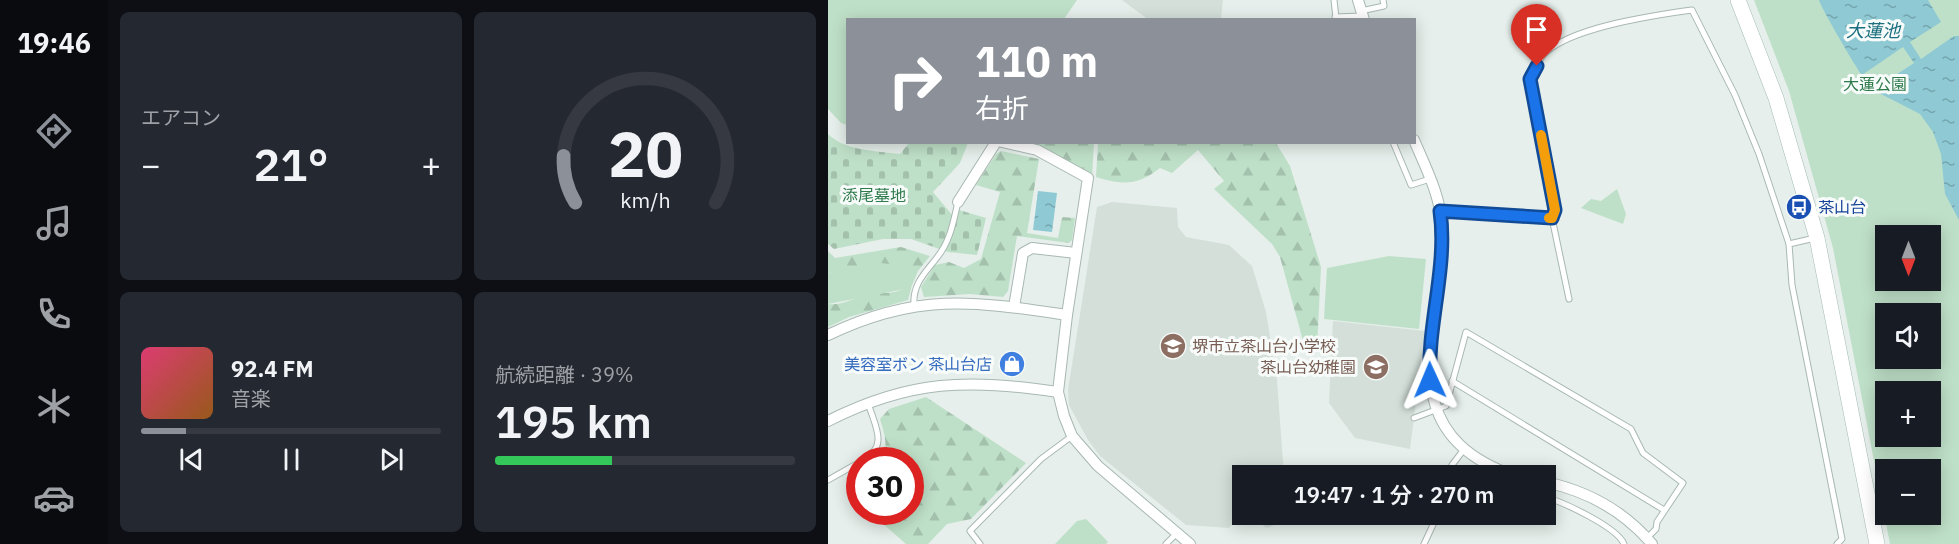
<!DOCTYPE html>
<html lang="ja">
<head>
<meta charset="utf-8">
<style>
  body { margin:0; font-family:"IBM Plex Sans","Noto Sans JP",sans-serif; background:#242831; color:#f1f3f6; height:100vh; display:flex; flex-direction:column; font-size:22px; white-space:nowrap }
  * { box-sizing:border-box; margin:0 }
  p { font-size:20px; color:#9ea1a6 }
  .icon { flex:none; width:33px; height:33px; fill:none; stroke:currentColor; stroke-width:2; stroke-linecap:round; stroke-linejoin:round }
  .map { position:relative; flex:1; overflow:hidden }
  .panel { display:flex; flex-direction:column; gap:12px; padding:12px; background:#0d0f14; width:720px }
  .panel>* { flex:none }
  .hud { position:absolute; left:18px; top:18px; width:570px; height:126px; border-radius:0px; box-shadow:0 3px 15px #0003; background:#8c9099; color:#fff; overflow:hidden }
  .needle { width:39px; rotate:180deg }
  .controls { position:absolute; left:1047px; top:225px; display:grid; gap:12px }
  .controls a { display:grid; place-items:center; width:66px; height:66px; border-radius:0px; background:#171b24; box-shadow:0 3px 15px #0003; font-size:30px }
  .speed { position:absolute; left:18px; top:447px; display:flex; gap:12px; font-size:30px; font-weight:700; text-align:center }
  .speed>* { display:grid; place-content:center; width:78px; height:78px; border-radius:50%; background:#171b24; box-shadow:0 3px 15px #0003; line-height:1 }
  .speed .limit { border:9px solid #d22; background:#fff; color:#111 }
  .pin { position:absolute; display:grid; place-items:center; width:51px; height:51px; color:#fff; margin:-62px -26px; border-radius:50% 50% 50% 0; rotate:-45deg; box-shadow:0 0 6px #0007 }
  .pin .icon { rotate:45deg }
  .me { position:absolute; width:66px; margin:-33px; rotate:359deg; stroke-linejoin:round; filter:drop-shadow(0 0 4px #0008) }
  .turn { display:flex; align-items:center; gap:21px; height:126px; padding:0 30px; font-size:27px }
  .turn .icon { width:78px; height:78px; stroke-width:2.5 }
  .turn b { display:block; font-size:42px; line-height:51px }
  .big { font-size:45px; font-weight:600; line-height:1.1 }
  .panel .card { flex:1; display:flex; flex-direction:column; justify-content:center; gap:9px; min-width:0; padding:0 21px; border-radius:9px; background:#242831 }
  .panel .dial { align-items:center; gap:0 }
  .dial svg { height:156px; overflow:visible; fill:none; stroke:#363941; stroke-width:7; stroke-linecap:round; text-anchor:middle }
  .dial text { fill:#f1f3f6; stroke:none }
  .song { display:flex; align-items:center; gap:18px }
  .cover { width:72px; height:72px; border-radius:9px; background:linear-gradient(135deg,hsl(340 70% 55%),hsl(30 70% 35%)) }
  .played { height:6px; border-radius:3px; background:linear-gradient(90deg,#8c9099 15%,#363941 15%) }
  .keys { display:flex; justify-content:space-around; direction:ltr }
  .heat { display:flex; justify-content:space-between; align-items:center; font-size:33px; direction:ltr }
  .charge { height:9px; border-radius:4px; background:linear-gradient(90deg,#34c759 39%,#363941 0) }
  .panel .tiles { flex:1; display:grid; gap:12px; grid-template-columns:repeat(2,1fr) }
  .trip { position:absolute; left:404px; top:465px; width:324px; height:60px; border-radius:0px; background:#171b24; box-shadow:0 3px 15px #0003; font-weight:600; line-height:60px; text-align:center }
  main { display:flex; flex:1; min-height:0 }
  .tabs { display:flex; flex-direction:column; width:108px; justify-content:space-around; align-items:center; background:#090b0e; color:#9ea1a6 }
  .tabs .icon { width:42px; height:42px }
  .tabs .selected { color:#8c9099 }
  .tabs b { font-size:27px; color:#f1f3f6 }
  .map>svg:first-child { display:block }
  .built { fill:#d4dfda }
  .forest { fill:url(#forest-firs) }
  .cemetery { fill:url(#cemetery-stones) }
  .green { fill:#bfe0c8; fill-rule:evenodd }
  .water { fill:url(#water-ripples) }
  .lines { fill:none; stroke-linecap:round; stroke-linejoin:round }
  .lane-casing { stroke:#a8b8b2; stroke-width:7 }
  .street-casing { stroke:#a8b8b2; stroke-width:12 }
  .secondary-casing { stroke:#a4bbb3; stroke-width:16 }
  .lane { stroke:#fff; stroke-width:5 }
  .street { stroke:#fff; stroke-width:10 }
  .secondary { stroke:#fff; stroke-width:15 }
  .route-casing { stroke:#114b97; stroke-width:15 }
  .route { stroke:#1a73e8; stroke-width:10 }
  .slow { stroke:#f59e0b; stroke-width:10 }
  .labels { text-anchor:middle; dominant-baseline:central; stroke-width:6; stroke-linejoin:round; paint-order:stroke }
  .park-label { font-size:16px; fill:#2d7a4b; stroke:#f7fbf9 }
  .transit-label { font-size:16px; fill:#164399; stroke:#f7fbf9; text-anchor:start }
  .education-label { font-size:16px; fill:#785e54; stroke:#f7fbf9; text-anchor:start }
  .shop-label { font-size:16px; fill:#366cbe; stroke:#f7fbf9; text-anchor:end }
  .water-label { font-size:18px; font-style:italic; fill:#1c6f80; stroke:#f7fbf9 }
</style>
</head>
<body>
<main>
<nav class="tabs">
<b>19:46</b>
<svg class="icon selected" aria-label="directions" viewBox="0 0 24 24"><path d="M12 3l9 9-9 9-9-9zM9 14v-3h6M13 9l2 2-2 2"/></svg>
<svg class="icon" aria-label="music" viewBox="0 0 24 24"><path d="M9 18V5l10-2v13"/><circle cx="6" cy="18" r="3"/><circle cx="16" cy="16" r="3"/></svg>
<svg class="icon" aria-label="phone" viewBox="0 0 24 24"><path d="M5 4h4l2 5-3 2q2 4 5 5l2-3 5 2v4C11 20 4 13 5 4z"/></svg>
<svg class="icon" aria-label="climate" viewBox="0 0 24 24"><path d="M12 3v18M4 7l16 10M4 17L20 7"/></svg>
<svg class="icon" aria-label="car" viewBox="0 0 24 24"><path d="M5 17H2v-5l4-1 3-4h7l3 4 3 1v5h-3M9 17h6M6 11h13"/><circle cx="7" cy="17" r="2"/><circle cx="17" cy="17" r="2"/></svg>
</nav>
<section class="panel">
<div class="tiles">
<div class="card"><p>エアコン</p>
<div class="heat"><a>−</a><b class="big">21°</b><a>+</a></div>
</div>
<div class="card dial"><svg viewBox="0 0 100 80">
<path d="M14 69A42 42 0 1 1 86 69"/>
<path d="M14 69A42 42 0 0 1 8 45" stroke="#8c9099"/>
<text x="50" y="56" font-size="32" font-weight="700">20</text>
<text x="50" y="72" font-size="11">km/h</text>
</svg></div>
<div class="card">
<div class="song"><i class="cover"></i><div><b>92.4 FM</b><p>音楽</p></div></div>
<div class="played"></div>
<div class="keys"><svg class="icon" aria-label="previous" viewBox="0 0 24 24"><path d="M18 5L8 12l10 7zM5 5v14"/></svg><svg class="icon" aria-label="pause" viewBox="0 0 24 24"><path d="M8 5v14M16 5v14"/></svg><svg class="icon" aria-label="next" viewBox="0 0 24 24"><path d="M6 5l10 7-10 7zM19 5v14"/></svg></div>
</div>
<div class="card"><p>航続距離 · 39%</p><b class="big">195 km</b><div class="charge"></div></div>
</div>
</section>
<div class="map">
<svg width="1131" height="544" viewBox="0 0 1131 544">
  <defs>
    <pattern id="forest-firs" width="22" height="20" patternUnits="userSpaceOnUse" patternTransform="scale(1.5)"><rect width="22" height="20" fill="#bfe0c8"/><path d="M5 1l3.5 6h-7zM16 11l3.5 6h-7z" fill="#a4c1ad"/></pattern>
    <pattern id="cemetery-stones" width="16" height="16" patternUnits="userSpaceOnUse" patternTransform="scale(1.5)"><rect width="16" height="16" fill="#bfe0c8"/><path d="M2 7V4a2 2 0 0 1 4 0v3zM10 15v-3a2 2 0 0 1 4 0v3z" fill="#a4c1ad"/></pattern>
    <pattern id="water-ripples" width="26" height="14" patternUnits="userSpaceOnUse" patternTransform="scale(1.5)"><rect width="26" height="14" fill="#8ec9d4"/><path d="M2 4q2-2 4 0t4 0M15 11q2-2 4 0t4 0" fill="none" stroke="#74a5ad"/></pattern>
  </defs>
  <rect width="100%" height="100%" fill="#e6efeb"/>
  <g class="built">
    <polygon points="294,0 395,0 393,19 321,20"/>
    <polygon points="284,202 349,208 350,227 358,237 401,245 424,266 438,312 449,380 456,475 414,476 414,513 401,528 358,525 272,456 260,440 241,405 240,390 269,207"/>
    <polygon points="505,321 597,331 582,449 527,438 501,403"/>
    <polygon points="419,515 453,515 452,523 439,528"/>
  </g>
  <g class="forest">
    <polygon points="204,143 266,143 264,177 211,148"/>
    <path d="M 270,143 L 448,143 L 462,166 L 493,267 L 489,349 L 481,351 L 477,348 L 452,257 L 444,244 L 386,189 L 396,181 L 370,150 L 344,173 L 332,168 C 309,186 294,185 268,177 Z"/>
    <polygon points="173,151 211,159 199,233 230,238 234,217 247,218 244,240 241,243 189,236 180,291 175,297 142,294 96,297 93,287 107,265 121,262 136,268 153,259 172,192 148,185 168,154"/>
    <polygon points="73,247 102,256 90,271 22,270 0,273 0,251 7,258"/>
    <path d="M 81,285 L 84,285 L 80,300 L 21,317 L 0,327 L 0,304 C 15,306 29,296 43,294 C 55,292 71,295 81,285 Z"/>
    <path d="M 98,397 L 198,463 L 143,519 L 119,524 L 100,544 L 78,544 L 53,522 L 53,512 L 82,512 L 82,460 L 52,460 C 62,448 56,433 52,419 L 61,409 Z"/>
  </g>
  <path class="cemetery" d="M 0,134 C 17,151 49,151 72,154 L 81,143 L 140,143 L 132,163 L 105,192 L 125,216 L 131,210 L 158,218 L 149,255 L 120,252 L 83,239 L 55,239 L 6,249 L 0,244 Z"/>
  <g class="green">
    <polygon points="0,0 249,0 236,19 20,20 19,125 13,123 0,109"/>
    <path d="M 926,0 L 1131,0 L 1131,544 L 1062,544 L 1005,248 L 961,91 ZM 1058,236 L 1102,236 L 1102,280 L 1058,280 ZM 1058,314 L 1102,314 L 1102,358 L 1058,358 ZM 1058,392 L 1102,392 L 1102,436 L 1058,436 ZM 1058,470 L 1102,470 L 1102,514 L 1058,514 Z"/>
    <polygon points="789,189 798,214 795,224 753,208 763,199 773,201"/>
    <polygon points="561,256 598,259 591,329 496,319 499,268"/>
    <polygon points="53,263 85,267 90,271 84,285 77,289 0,304 0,273"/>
    <polygon points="258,519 280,542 278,544 227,544 249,521"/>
  </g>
  <g class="water">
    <path d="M 991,0 L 1100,0 L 1113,22 L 1082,42 L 1093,59 L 1126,36 L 1131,36 L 1131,220 L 1117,194 L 1113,154 L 1105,132 L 1092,114 L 1049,92 L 1048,88 L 1086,63 L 1075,47 L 1034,75 C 1030,71 992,6 991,0 Z"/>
    <polygon points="210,191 229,193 224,232 205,230"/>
  </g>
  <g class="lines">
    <g class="lane-casing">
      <g id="lane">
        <polyline points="506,0 508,18"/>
        <polyline points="533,11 556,6 555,0"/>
        <polyline points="507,17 535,16"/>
        <polyline points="565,142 583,185 602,179"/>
        <path d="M 612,211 L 724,218 C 733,195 708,107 702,79 C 706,71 710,61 716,54 C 743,27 827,15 864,10 L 907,95 L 931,154 L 961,244 L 964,285 L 1014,539 L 1009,544"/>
        <polyline points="724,218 741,299"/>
        <polyline points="961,244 987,238"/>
        <path d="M 86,306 C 84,281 101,270 113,252 C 123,237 126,219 130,202"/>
        <polyline points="624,381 836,510"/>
        <polyline points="586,418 618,406 638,332 803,429 815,453 855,483 829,522 828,529 819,538"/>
        <path d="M 35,460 C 61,446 47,426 40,403"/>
        <polyline points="621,476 624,465 637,448"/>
        <polyline points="0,480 32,462"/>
        <path d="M 717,497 C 735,502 789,527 796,544"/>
        <polyline points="152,544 142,531 213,459 244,436"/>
        <polyline points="338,544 349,533"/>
        <polyline points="596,544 610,514"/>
      </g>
    </g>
    <g class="street-casing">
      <g id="street">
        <polyline points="530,0 536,20"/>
        <path d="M 586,140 C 598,168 613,197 614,227 C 617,323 555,431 687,476"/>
        <polyline points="174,142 209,150 260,178 239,315 230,392 236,416 244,436 270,466 362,544"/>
        <polyline points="130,202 168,142"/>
        <polyline points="186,307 195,253 204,248 248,253"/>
        <path d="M 0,335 C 89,292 145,301 239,315"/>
        <path d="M 0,421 C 83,379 140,379 230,392"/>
        <path d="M 717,482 C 760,491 795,510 824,544"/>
      </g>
    </g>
    <g class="secondary-casing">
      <polyline id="secondary" points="910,0 948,98 989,238 1049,544"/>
    </g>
    <use href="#lane" class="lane"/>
    <use href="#street" class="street"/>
    <use href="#secondary" class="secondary"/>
  </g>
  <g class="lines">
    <g class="route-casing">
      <path id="route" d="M 602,380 C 599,324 620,267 612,211 L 724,218 L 727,210 L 702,79 L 709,66"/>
    </g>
    <use href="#route" class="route"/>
    <polyline class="slow" points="713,135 727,210 724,218 721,218"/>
  </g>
  <defs>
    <g id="bus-disc" transform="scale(1.35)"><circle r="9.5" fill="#1a4fb4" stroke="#f7fbf9"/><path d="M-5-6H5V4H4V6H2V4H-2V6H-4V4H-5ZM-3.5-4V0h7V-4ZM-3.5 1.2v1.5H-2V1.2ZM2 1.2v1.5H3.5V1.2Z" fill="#fff"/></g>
    <g id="school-disc" transform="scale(1.35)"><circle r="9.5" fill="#8d6e63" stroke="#f7fbf9"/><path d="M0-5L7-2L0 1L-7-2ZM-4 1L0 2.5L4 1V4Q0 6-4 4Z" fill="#fff"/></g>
    <g id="shop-disc" transform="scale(1.35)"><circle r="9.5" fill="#3f7fe0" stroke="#f7fbf9"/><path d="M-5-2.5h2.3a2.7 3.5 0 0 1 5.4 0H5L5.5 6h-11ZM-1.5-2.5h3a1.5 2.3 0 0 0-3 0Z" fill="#fff"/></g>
  </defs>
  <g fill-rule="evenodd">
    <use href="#bus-disc" x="971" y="207"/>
    <use href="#school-disc" x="345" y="346"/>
    <use href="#shop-disc" x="184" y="364"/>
    <use href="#school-disc" x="548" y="367"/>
  </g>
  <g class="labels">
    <g class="park-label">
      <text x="1047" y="84">大蓮公園</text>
      <text x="46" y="195">添尾墓地</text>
    </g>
    <g class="transit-label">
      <text x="990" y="207">茶山台</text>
    </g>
    <g class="education-label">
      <text x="364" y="346">堺市立茶山台小学校</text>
      <text x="528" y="367" text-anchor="end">茶山台幼稚園</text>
    </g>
    <g class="shop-label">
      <text x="164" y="364">美容室ボン 茶山台店</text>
    </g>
    <g class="water-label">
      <text x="1045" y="30">大蓮池</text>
    </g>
  </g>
</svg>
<div class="controls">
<a><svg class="needle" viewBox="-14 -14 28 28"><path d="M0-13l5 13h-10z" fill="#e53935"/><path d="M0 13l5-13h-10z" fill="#9ea1a6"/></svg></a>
<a><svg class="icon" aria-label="sound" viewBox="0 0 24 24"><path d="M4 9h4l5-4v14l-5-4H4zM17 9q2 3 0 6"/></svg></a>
<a>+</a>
<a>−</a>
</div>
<div class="speed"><div class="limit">30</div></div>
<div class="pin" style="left:709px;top:66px;background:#d93025"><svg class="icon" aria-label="arrive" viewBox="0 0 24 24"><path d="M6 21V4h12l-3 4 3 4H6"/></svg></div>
<svg class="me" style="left:602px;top:380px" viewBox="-20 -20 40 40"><path d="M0-17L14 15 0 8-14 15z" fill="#1a73e8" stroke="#fff" stroke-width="4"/></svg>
<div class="trip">19:47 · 1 分 · 270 m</div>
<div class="hud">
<div class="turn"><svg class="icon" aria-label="right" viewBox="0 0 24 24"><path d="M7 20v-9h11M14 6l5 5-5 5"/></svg><div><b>110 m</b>右折</div></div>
</div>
</div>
</main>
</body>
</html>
